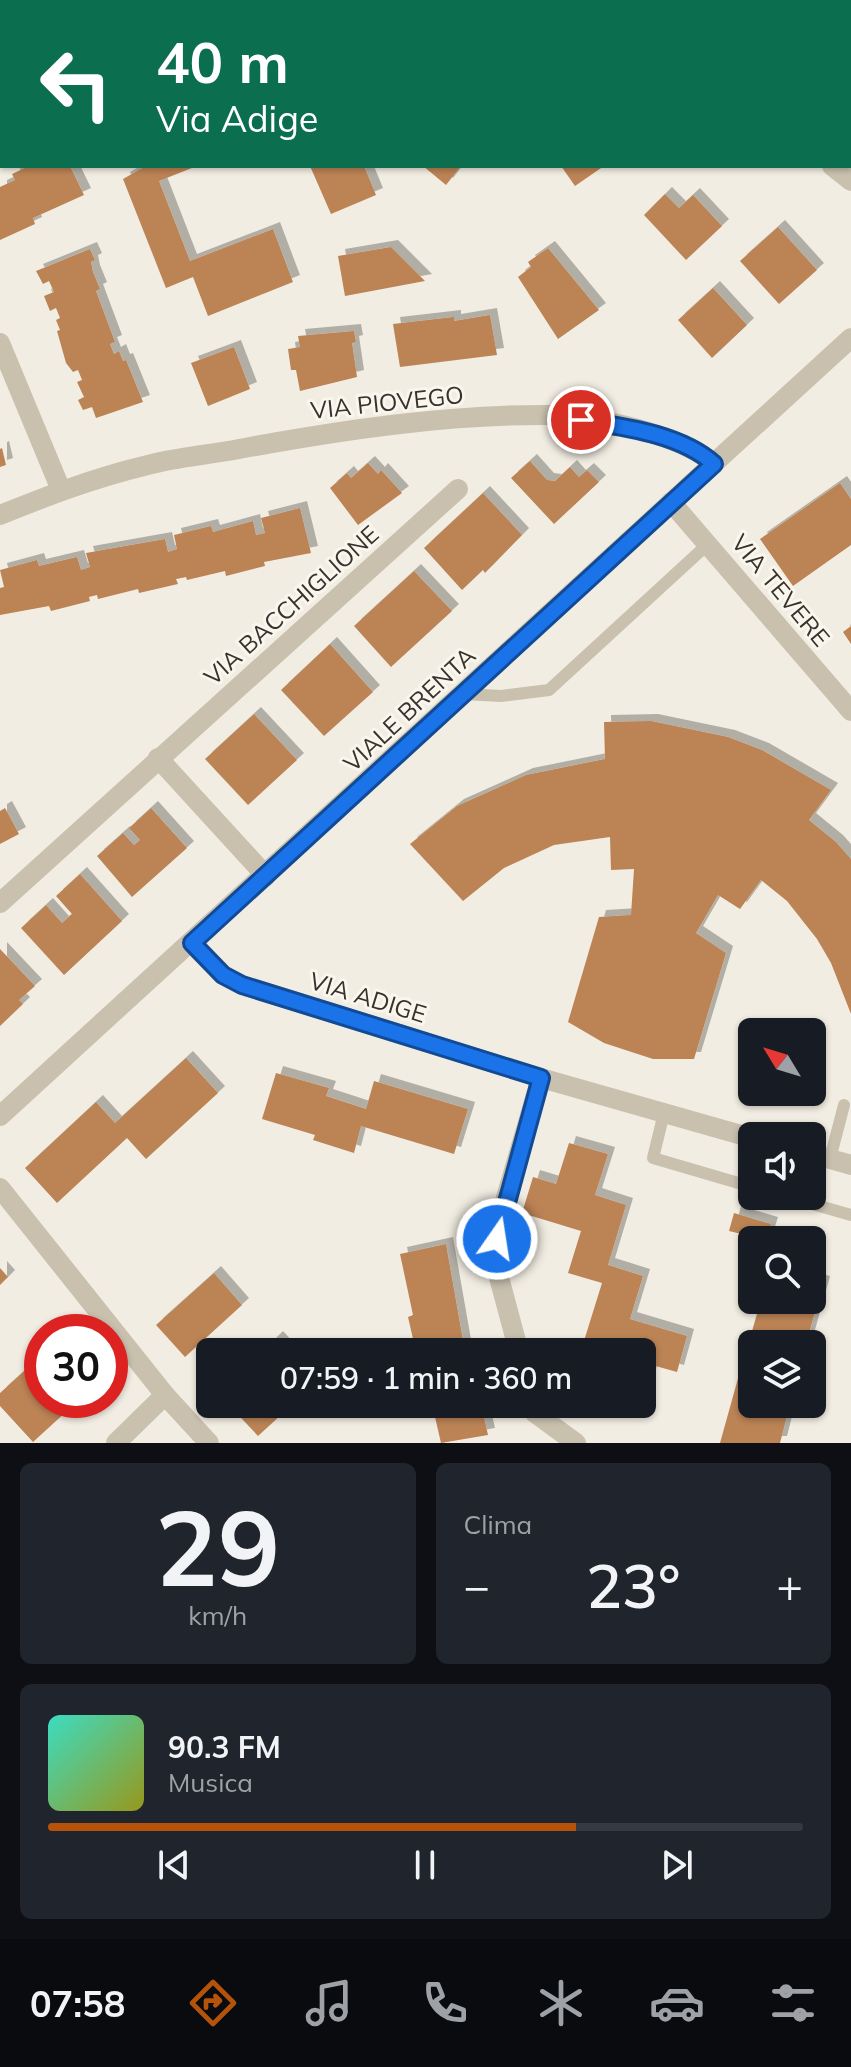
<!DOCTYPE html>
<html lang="it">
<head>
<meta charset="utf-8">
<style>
  body { margin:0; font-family:Mulish,sans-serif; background:#20242c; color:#f1f3f6; height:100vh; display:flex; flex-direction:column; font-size:30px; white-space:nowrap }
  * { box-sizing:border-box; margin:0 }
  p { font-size:26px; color:#9ea1a6 }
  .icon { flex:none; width:44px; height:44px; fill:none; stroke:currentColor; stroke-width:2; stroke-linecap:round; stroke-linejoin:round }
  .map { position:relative; height:1443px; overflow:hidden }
  .sheet { display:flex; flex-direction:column; gap:20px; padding:20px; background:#0d0f14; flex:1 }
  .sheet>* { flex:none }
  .hud { position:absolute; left:0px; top:0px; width:852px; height:168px; box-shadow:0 2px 6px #0004; background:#0b6e4f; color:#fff; overflow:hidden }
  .needle { width:52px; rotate:308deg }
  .buttons { position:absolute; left:738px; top:1018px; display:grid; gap:16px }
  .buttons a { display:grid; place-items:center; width:88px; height:88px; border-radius:12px; background:#171b24; box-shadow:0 2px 6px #0004; font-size:40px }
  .speed { position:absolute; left:24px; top:1314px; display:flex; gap:16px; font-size:40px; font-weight:700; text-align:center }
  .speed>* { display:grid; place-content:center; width:104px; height:104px; border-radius:50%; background:#171b24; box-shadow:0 2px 6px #0004; line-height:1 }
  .speed .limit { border:12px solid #d22; background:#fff; color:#111 }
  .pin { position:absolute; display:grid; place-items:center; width:68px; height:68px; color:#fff; margin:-34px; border:4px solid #fff; border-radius:50%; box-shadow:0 2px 8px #0007 }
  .me { position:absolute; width:88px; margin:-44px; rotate:13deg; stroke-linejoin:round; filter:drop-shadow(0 0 6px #0008) }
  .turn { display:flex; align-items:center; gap:28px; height:168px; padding:0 24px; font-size:36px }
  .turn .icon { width:104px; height:104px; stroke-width:2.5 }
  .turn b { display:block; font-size:56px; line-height:68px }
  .big { font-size:60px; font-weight:600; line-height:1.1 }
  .sheet .tile { flex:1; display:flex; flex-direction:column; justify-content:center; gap:12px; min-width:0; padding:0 28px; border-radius:12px; background:#20242c }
  .sheet .dial { align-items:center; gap:0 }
  .dial b { font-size:104px; line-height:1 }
  .song { display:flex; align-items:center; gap:24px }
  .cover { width:96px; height:96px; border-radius:12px; background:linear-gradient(135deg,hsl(170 70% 55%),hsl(60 70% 35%)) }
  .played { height:8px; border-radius:4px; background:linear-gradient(90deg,#b45309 70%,#363941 70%) }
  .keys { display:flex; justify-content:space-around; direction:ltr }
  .heat { display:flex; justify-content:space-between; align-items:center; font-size:44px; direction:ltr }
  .sheet .tiles { flex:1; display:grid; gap:20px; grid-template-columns:1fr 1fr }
  .tile:last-child { grid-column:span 2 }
  .trip { position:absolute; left:196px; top:1338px; width:460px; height:80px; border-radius:12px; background:#171b24; box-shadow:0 2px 6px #0004; font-weight:600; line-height:80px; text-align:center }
  .menu { display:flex; height:128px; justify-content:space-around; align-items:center; background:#090b0e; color:#9ea1a6 }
  .menu .icon { width:56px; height:56px }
  .menu .selected { color:#b45309 }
  .menu b { font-size:36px; color:#f1f3f6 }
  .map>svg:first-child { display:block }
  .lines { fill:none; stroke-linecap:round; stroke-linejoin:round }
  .stream { stroke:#83a2ad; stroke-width:8 }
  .building { fill:#bc8355; filter:url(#shadow) }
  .service { stroke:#c9c0ae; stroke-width:12 }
  .minor { stroke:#c9c0ae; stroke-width:20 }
  .route-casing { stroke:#114b97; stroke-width:20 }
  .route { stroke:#1a73e8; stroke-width:14 }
  .labels { text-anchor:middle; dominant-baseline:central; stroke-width:6; stroke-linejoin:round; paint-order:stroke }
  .street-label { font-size:24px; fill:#39322c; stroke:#f9f6ee }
</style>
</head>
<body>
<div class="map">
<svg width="851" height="1443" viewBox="0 0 851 1443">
  <defs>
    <filter id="shadow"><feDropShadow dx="7" dy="-7" stdDeviation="0" flood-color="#0004"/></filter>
  </defs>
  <rect width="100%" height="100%" fill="#f2ede2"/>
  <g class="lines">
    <g class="stream">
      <polyline points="674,0 677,2"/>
      <polyline points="850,124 851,125"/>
    </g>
  </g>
  <g class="building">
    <polygon points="29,166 70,166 84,195 33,218 35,224 0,240 0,187 15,180 12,174"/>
    <polygon points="146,166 197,166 159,181 190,261 273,229 293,282 208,316 193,277 166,288 123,179"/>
    <polygon points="310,166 364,166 376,195 331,214"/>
    <polygon points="423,166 461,166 446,185"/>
    <polygon points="561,166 604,166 575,186"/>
    <polygon points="665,194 679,208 693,195 722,226 686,260 644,215"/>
    <polygon points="778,227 817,270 779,304 740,261"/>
    <polygon points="391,247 425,281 345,296 338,256"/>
    <polygon points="548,248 599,310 558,339 518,277 531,267 528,262"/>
    <polygon points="90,249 95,260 91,262 93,272 100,289 96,291 115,342 110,344 114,354 119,351 123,361 126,360 143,402 96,418 92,407 83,410 78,400 84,397 77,382 82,380 78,370 73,372 66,363 57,331 60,330 56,320 60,318 56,308 50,311 44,296 54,292 49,281 43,284 36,271"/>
    <polygon points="713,288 747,325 712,358 678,320"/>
    <polygon points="490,315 497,355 400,367 393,324 454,317 454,321"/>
    <polygon points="354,331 356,342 352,343 357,377 300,391 296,370 291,370 288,349 300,347 298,336"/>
    <polygon points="234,347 250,389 208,406 191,363"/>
    <polygon points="2,448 6,465 0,467 0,449"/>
    <polygon points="530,461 547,480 555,481 570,467 579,477 587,470 599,482 554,524 511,478"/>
    <polygon points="368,463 378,474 381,470 402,493 358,525 330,488 347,473 351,478"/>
    <polygon points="840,483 851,499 851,545 793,586 760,539"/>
    <polygon points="483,493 522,535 485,573 483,570 462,590 424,548"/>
    <polygon points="300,508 311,553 264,562 265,566 226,576 225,571 187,580 186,577 176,579 178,584 139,593 138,589 98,599 97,595 89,597 90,601 51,611 49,606 0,615 0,588 4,587 0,570 37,560 39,566 77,557 81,570 90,567 86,553 165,539 168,552 177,549 174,535 211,526 213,532 253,521 256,535 265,533 261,518"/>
    <polygon points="414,571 452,611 391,667 354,626"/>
    <polygon points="851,626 851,644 843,632"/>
    <polygon points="330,644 373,692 324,736 281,690"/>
    <polygon points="254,714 297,760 248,805 205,759"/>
    <polygon points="651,721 728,737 762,750 831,790 809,820 836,842 851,859 851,1014 831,963 817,939 787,901 761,880 740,909 718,895 696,933 726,953 694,1059 653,1059 604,1043 568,1022 599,917 631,915 634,869 611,870 610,837 554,845 504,868 463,901 410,844 457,806 526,775 605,759 604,722"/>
    <polygon points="5,808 19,834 0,844 0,811"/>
    <polygon points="151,808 187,848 132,897 97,856 123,833 134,845 140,840 129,828"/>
    <polygon points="80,874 122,921 64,975 21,928 46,905 62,923 72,914 56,896"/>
    <polygon points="0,949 35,986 19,1000 23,1004 0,1026"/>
    <polygon points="186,1058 218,1093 146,1159 127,1138 57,1203 25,1168 96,1102 115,1123"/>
    <polygon points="276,1073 329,1088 326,1096 366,1109 374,1081 468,1109 454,1154 361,1126 354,1153 313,1140 315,1135 262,1119"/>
    <polygon points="569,1143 608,1154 595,1195 626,1205 608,1265 643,1276 630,1319 687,1336 677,1372 652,1365 643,1397 642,1352 610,1352 583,1344 602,1283 568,1273 581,1231 522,1213 533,1177 556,1184"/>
    <polygon points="734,1213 771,1224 766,1240 729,1231"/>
    <polygon points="446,1244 465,1352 416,1352 408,1317 413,1315 400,1254"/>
    <polygon points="0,1268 8,1277 0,1285"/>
    <polygon points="214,1273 242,1305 185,1357 156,1325"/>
    <polygon points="812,1280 823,1283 806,1344 752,1344 752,1404 790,1404 780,1443 720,1443 747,1346 738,1340 741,1337 750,1338 761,1300 812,1300"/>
    <polygon points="276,1338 289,1352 262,1352"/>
    <polygon points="42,1355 42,1400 79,1400 33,1442 0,1406 0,1393"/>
    <polygon points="228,1404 293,1404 258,1436"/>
    <polygon points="432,1404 481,1404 488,1435 441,1443"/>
  </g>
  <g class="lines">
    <g class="service">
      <polyline points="464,694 501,696 549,690 708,544"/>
      <polyline points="664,1113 653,1158 752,1187"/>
      <polyline points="830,1159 844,1105"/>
      <polyline points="784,1196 851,1215"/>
    </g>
    <g class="minor">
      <polyline points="602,0 605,2"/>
      <polyline points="313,2 317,0"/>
      <polyline points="0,128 2,127"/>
      <polyline points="832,166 851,181"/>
      <polyline points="0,343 61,490"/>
      <polyline points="671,502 851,711"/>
      <path d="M 0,515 C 47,496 94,478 144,466 C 175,457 208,455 239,449 C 342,430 449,414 553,415 C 596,416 682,435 714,464"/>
      <polyline points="158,758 266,876"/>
      <polyline points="0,903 458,489"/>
      <polyline points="192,943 223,975 242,985 541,1078 752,1138"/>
      <polyline points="0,1116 851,338"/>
      <polyline points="812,1154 851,1165"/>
      <polyline points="0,1188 165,1395 209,1443"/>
      <polyline points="519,1352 494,1259 500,1218 541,1078"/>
      <polyline points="533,1404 535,1413 576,1443"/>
      <polyline points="116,1443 165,1395"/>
    </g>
  </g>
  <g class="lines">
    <g class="route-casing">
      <path id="route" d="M 497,1239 L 541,1078 L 242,985 L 223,975 L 192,943 L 714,464 C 681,434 624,427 581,420"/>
    </g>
    <use href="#route" class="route"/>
  </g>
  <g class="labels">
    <g class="street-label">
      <text transform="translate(387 402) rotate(-6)">VIA PIOVEGO</text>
      <text transform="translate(781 590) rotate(50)">VIA TEVERE</text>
      <text transform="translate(291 605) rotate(-42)">VIA BACCHIGLIONE</text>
      <text transform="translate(409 709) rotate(-43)">VIALE BRENTA</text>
      <text transform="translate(368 997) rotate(17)">VIA ADIGE</text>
    </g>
  </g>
</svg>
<div class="buttons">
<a><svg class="needle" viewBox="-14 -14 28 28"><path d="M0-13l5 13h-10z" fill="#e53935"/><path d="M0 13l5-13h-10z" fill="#9ea1a6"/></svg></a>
<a><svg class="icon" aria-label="sound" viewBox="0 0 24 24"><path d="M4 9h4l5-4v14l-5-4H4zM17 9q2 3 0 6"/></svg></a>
<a><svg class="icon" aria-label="search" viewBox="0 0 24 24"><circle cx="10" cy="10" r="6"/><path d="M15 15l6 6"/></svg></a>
<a><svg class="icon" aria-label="layers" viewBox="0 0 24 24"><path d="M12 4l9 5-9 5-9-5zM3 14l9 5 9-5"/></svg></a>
</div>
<div class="speed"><div class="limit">30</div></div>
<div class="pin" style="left:581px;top:420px;background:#d93025"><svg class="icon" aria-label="arrive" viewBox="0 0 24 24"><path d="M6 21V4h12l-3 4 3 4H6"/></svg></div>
<svg class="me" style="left:497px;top:1239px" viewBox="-20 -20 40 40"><circle r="17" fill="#1a73e8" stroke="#fff" stroke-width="3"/><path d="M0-11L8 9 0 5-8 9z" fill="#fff"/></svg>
<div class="trip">07:59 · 1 min · 360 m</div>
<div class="hud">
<div class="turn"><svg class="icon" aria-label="left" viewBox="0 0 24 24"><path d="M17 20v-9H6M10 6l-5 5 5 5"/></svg><div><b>40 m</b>Via Adige</div></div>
</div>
</div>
<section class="sheet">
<div class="tiles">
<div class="tile dial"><b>29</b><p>km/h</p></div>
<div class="tile"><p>Clima</p>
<div class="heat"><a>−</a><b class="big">23°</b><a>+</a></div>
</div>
<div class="tile">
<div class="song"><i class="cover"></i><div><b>90.3 FM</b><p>Musica</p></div></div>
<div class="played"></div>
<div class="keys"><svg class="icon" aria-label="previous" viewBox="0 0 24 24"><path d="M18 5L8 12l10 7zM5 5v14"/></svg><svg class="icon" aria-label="pause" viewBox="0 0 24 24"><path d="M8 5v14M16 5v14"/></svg><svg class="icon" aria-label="next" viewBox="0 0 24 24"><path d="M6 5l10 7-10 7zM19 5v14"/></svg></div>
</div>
</div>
</section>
<nav class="menu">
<b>07:58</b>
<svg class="icon selected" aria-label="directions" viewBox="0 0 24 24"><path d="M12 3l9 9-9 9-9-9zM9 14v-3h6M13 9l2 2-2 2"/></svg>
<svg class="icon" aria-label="music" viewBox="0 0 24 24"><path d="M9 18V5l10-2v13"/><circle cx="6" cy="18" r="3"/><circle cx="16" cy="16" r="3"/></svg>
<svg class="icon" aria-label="phone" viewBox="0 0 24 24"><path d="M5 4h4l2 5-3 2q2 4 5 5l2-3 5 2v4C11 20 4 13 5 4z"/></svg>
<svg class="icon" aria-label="climate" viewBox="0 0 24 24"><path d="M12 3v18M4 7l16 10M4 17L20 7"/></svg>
<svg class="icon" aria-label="car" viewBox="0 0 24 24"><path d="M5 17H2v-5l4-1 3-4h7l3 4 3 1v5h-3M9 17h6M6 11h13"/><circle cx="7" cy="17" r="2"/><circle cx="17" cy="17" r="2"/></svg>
<svg class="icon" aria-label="filters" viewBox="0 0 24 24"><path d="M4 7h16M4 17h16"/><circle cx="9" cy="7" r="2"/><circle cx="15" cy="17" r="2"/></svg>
</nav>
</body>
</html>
